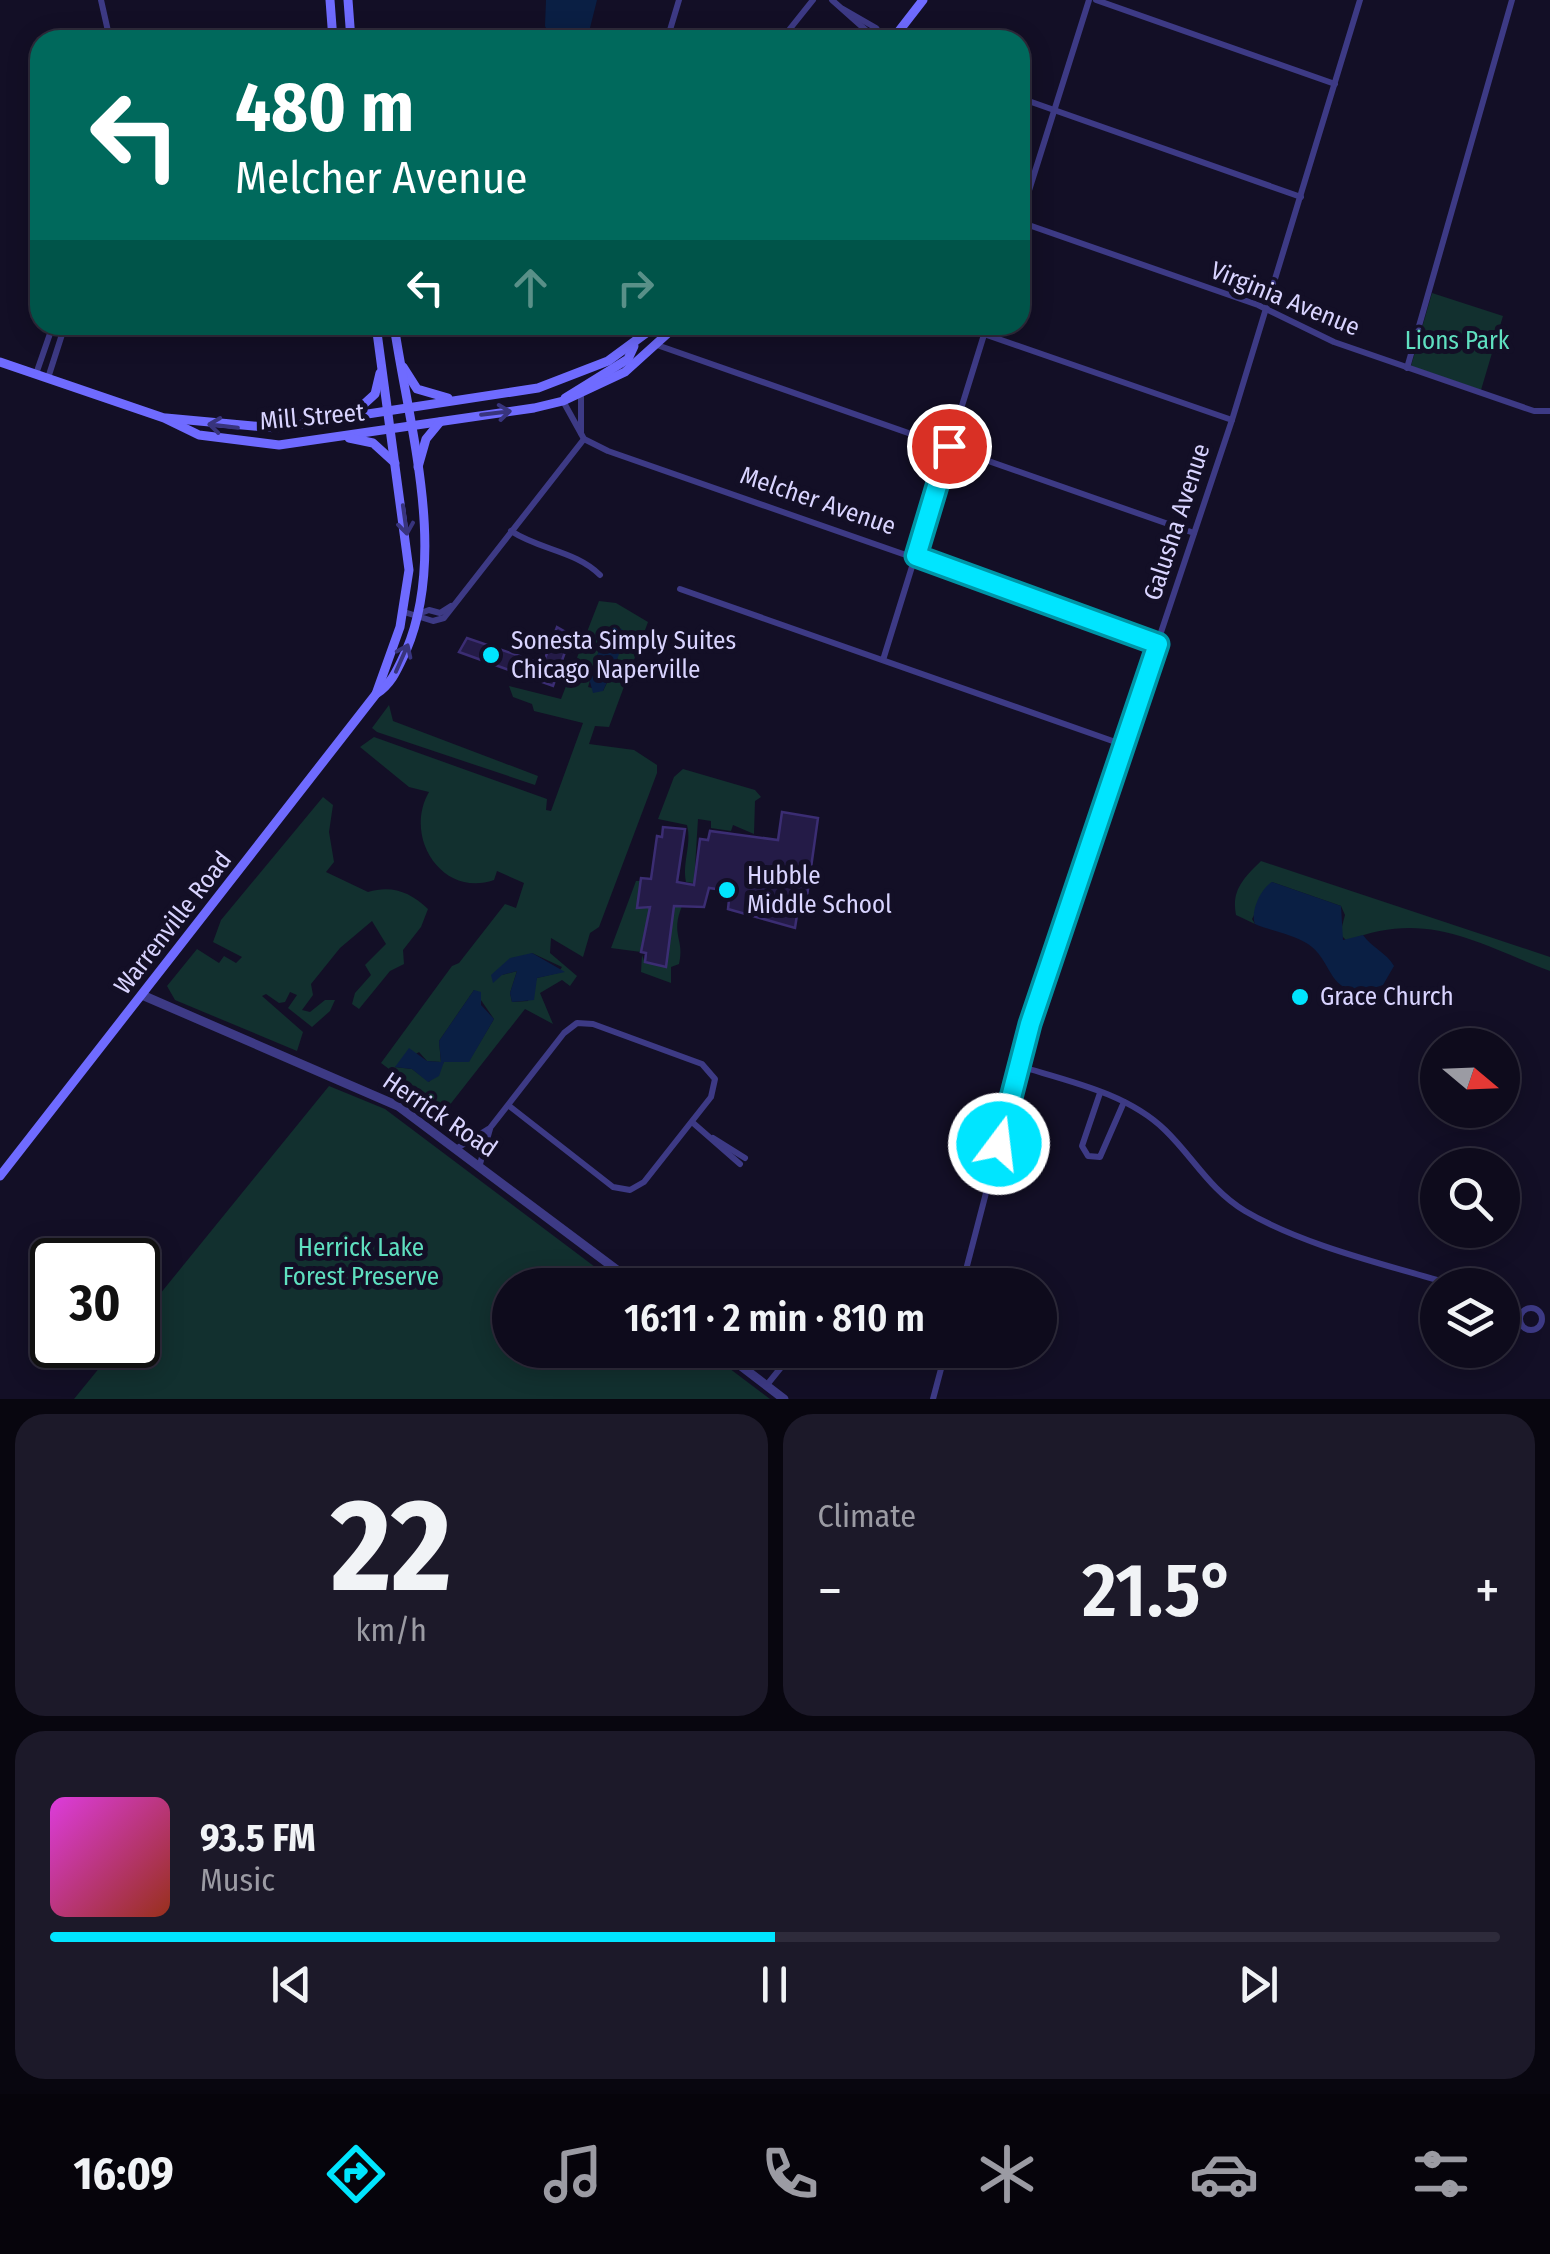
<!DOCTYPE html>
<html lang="en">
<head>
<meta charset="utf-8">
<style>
  body { margin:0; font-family:"Fira Sans Condensed",sans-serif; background:#1c1929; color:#f1f3f6; height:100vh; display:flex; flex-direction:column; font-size:38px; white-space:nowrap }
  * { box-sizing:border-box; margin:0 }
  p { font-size:32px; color:#9b9ba3 }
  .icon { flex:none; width:55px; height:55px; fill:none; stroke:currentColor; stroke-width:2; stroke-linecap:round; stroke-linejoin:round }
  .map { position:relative; height:1399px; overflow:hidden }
  .details { display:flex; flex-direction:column; gap:15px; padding:15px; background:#08060f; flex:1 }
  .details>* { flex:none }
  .guide { position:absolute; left:30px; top:30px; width:1000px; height:305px; border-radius:30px; box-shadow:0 5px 25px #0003,0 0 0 2px #2e2b3b; background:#00695c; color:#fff; overflow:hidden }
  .needle { width:65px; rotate:109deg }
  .controls { position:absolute; left:1420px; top:1028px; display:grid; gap:20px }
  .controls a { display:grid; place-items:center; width:100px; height:100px; border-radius:50%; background:#0e0b1c; box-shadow:0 5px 25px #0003,0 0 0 2px #2e2b3b; font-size:50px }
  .speed { position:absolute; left:30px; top:1238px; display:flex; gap:20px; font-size:50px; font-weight:700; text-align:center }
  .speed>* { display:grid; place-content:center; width:130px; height:130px; border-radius:50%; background:#0e0b1c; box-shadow:0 5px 25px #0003,0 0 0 2px #2e2b3b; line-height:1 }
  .speed .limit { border:5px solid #111; border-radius:15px; background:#fff; color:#111 }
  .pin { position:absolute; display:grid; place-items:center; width:85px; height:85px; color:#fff; margin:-42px; border:5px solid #fff; border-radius:50%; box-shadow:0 2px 10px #0007 }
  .me { position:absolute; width:110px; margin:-55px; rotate:15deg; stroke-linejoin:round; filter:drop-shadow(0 0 8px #0008) }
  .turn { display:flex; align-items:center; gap:35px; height:210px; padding:0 40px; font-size:45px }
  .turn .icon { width:130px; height:130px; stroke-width:2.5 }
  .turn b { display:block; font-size:70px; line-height:85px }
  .lanes { display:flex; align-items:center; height:95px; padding:0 40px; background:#0003; justify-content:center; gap:50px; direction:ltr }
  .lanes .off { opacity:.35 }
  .big { font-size:75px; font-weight:600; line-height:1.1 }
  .details .widget { flex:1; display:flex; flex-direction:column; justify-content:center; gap:15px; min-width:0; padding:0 35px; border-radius:30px; background:#1c1929 }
  .details .dial { align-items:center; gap:0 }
  .dial b { font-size:130px; line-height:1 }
  .song { display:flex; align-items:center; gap:30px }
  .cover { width:120px; height:120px; border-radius:15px; background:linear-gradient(135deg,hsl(300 70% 55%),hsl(10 70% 35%)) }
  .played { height:10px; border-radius:5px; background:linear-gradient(90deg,#00e5ff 50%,#2e2b3b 50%) }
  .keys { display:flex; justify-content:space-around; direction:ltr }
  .heat { display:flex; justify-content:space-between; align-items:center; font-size:55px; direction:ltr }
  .details .tiles { flex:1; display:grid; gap:15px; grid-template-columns:1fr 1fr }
  .widget:last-child { grid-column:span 2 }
  .trip { position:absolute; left:492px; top:1268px; width:565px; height:100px; border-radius:50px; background:#0e0b1c; box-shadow:0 5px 25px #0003,0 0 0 2px #2e2b3b; font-weight:600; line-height:100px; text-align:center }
  .menu { display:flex; height:160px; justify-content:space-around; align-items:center; background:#06040b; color:#9b9ba3 }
  .menu .icon { width:70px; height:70px }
  .menu .active { color:#00e5ff }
  .menu b { font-size:45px; color:#f1f3f6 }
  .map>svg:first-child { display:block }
  .green { fill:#12302f; fill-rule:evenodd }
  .water { fill:#0a1f44 }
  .building { fill:#241b47; stroke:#3b2d73; stroke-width:2.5 }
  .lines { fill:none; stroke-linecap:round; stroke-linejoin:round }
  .minor { stroke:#3d3a85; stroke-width:6 }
  .tertiary { stroke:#3d3a85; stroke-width:9 }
  .secondary { stroke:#6f6bff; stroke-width:9 }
  .oneway { stroke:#38347d }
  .route-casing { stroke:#0095a6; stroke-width:25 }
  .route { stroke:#00e5ff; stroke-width:18 }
  .poi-dot { fill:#00e5ff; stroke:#130f26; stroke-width:4 }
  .labels { text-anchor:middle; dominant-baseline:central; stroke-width:10; stroke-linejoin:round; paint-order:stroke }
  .street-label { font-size:25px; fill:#d9d4ff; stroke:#130f26 }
  .park-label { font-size:25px; fill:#5fe0c0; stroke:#130f26 }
  .poi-label { font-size:25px; fill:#d9d4ff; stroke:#130f26; text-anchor:start }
</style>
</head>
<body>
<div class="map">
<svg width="1550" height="1399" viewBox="0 0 1550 1399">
  <rect width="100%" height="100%" fill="#130f26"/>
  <g class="green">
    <polygon points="1432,293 1503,316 1481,390 1411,366"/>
    <path d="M 599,601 L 616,603 L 648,622 L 609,727 L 595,726 L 589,744 L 634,750 L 657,765 L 657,773 L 599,927 L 590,933 L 583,957 L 551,938 L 550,953 L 577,976 L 570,986 L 562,980 L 540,993 L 553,1024 L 525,1009 L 445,1111 L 381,1063 L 452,966 L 459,963 L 505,904 L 516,908 L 524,883 L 497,871 L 494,880 C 442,898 403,837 429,792 L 409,787 L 360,747 L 374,737 L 547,799 L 546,810 L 551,811 L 583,723 L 534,711 L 532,704 L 513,697 L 509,686 L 561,699 ZM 605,630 L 618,660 L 603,691 L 588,687 ZM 532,953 L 562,967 L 558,973 L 537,978 L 528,1001 L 512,1002 L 510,993 L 517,971 L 502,975 ZM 474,990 L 494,1019 L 469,1061 L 444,1062 L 429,1082 L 412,1069 L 395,1067 L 419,1052 L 427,1061 L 441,1062 L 439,1041 Z"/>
    <polygon points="389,705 393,721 538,776 535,785 377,732 372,728"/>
    <path d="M 683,769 L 755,790 L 761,797 L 755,801 L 754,834 L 733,825 L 731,831 L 711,828 L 711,821 L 698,819 L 694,883 L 686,882 C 682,862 692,845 687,825 L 658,819 L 674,777 Z"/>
    <path d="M 323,797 L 333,805 L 329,832 L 334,862 L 326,872 L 368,892 C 392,885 410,892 428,909 L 421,927 L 403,950 L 404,964 L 390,971 L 359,1009 L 352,1004 L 355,993 L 371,975 L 365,965 L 386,944 L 372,921 L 340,948 L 311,984 L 313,995 L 302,1010 L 310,1012 L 325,1000 L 335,1000 L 330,1011 L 312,1027 L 288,1008 L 297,995 L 290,992 L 285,1002 L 279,1003 L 266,994 L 262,996 L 303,1032 L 297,1051 L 175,1000 L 167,986 L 197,949 L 219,963 L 224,956 L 236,963 L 242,957 L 213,942 L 221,920 Z"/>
    <path d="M 1261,861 L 1550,957 L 1550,971 C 1476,943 1426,909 1347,941 L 1340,934 L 1345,915 L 1341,906 L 1272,882 L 1252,919 L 1255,924 L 1236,915 C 1231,890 1244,878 1261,861 Z"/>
    <polygon points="636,881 641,881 637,908 650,907 641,952 611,948"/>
    <path d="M 674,906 L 682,906 C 670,935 685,939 679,964 L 671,967 L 671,983 L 641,972 L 642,955 L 645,963 L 666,966 Z"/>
    <polygon points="329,1086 385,1109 619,1285 510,1285 510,1350 705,1350 770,1399 74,1399 118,1345 138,1345 138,1321"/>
  </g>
  <g class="water">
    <polygon points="546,0 597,0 587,40 550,38 545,26"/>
    <polygon points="608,627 622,629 624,643 603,691 593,693 589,678"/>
    <path d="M 1272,882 L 1341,906 L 1343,940 L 1363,935 C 1372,948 1387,953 1394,966 L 1383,985 C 1326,1005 1336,962 1308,944 C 1292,934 1271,931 1255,924 C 1250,912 1261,888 1272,882 Z"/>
    <polygon points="532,953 565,972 537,978 534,1000 512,1002 510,993 517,971 502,975 493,983 491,975 510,958"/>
    <polygon points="474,990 481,992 481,1005 494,1019 469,1062 444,1062 439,1076 428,1082 412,1069 395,1067 409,1048 427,1061 441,1062 439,1041"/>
  </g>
  <g class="building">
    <polygon points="557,627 571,635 553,686 459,652 467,638 543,664"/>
    <polygon points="782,812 818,818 806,903 799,902 795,928 728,909 730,891 709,888 704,907 674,906 666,967 645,962 646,953 641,952 650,907 637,908 641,878 651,879 657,836 662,837 663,827 685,829 677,882 694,885 700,839 708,840 710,831 778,840"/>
  </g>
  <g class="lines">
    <g class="minor">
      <polyline points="101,0 110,40"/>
      <polyline points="832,0 877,40"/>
      <polyline points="1096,0 1335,84"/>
      <polyline points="843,9 876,28 884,40"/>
      <polyline points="667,40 679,0"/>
      <polyline points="781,40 813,0"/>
      <polyline points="1020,98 1301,197"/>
      <polyline points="1020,219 1089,0"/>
      <polyline points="1020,222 1258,305 1334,342 1534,411 1550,411"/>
      <polyline points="958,325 1232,420"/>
      <polyline points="657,345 1194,533"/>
      <polyline points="1407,368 1512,0"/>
      <polyline points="36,374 53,325"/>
      <polyline points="48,378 65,325"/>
      <polyline points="581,394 581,433"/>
      <polyline points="563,401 584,439 608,451 1158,643"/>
      <path d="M 511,531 C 540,550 576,551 600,575"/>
      <polyline points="680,589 1124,745"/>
      <polyline points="404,612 433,621 444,618 584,439"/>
      <polyline points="418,614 429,610 440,613 451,606"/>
      <polyline points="883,660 987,325"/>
      <path d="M 1019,1066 C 1068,1081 1127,1093 1165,1130 C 1193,1157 1210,1190 1245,1211 C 1304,1246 1388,1265 1454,1285"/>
      <polyline points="1100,1093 1082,1146 1088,1156 1100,1157 1124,1102"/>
      <polyline points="692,1122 740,1164"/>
      <polyline points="713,1138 745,1158"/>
      <polyline points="459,1147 490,1128 564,1033 577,1023 593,1024 702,1064 715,1079 711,1097 644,1182 630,1190 613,1187 508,1105"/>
      <polyline points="480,1164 490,1129"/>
      <polyline points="962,1285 1030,1024 1232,420 1360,0"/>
      <polyline points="1502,1305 1520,1314"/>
      <circle cx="1531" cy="1319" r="11"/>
      <polyline points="766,1386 787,1360"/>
      <polyline points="933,1399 946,1350"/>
    </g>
    <g class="tertiary">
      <polyline points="142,995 398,1106 637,1285"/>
      <polyline points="720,1350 784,1399"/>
    </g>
    <g class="secondary">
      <polyline points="330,0 333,40"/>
      <polyline points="348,0 351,40"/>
      <polyline points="892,40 923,0"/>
      <polyline points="0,362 164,418 199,435 279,445 534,408 563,401 625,372 677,325"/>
      <polyline points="403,367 417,389 448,398"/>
      <polyline points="565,398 628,359 634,346"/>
      <polyline points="351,416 375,394 380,373"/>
      <polyline points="166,418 276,428 538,388 608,361 657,325"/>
      <polyline points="349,438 373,443 395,463"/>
      <polyline points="418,467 426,439 440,422"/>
      <polyline points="376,694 400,627 409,570 376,325"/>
      <path d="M 0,1176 L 376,694 C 392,684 398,668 406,651 C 448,553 409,427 394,325"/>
    </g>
  </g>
  <defs><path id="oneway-shaft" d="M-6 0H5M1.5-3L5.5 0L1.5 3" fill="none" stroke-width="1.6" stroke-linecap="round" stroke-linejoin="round" transform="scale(2.5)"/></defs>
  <g class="oneway">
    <use href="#oneway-shaft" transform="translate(496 413) rotate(-7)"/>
    <use href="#oneway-shaft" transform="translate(223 426) rotate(-173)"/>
    <use href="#oneway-shaft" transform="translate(405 520) rotate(82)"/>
    <use href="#oneway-shaft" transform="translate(402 658) rotate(-66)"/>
  </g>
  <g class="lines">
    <g class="route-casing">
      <polyline id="route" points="949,446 916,556 1158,644 1030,1024 999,1144"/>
    </g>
    <use href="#route" class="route"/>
  </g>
  <g class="poi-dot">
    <circle cx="491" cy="655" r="10"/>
    <circle cx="727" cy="890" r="10"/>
    <circle cx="1300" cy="997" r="10"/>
  </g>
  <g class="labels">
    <g class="street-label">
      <text transform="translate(1285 299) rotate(22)">Virginia Avenue</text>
      <text transform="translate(312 417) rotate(-5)">Mill Street</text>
      <text transform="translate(818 501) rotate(19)">Melcher Avenue</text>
      <text transform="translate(1177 522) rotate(-72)">Galusha Avenue</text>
      <text transform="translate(173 923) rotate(-52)">Warrenville Road</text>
      <text transform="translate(440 1115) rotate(34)">Herrick Road</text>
    </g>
    <g class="park-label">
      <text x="1457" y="341">Lions Park</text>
      <text x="361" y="1248">Herrick Lake<tspan x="361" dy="29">Forest Preserve</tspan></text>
    </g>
    <g class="poi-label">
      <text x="511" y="641">Sonesta Simply Suites<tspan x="511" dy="29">Chicago Naperville</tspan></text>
      <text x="747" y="876">Hubble<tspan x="747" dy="29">Middle School</tspan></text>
      <text x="1320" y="997">Grace Church</text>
    </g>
  </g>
</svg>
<div class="controls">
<a><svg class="needle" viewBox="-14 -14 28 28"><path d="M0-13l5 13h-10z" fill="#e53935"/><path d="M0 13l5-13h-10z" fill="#9b9ba3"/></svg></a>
<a><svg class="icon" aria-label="search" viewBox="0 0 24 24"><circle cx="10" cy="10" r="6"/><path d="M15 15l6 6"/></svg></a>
<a><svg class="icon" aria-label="layers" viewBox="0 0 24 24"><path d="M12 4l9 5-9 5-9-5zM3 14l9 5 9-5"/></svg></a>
</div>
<div class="speed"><div class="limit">30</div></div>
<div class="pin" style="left:949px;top:446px;background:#d93025"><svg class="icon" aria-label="arrive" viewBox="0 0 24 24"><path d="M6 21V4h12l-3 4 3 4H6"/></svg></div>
<svg class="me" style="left:999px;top:1144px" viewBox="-20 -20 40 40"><circle r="17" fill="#00e5ff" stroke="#fff" stroke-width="3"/><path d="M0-11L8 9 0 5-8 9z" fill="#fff"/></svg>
<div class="trip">16:11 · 2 min · 810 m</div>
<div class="guide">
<div class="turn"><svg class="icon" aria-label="left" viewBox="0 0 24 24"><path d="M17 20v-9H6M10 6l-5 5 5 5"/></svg><div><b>480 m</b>Melcher Avenue</div></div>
<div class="lanes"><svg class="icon" aria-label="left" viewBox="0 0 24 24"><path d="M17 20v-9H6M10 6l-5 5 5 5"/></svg><svg class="icon off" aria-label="ahead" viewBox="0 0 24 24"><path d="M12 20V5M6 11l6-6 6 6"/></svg><svg class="icon off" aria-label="right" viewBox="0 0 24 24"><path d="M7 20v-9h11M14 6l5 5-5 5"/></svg></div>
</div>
</div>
<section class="details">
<div class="tiles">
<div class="widget dial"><b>22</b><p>km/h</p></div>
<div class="widget"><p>Climate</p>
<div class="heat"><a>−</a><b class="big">21.5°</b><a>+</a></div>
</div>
<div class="widget">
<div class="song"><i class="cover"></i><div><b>93.5 FM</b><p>Music</p></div></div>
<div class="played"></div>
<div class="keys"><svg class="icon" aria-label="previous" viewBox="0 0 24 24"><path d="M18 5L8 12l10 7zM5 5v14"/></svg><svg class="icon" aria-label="pause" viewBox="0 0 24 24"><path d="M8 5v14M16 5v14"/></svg><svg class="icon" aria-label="next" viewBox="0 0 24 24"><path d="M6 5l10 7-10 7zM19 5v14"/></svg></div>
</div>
</div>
</section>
<nav class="menu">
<b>16:09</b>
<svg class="icon active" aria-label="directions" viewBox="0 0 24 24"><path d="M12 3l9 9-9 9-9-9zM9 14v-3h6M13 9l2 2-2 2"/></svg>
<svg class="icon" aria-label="music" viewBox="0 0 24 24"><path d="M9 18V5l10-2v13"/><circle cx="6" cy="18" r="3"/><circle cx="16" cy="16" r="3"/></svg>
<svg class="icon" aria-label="phone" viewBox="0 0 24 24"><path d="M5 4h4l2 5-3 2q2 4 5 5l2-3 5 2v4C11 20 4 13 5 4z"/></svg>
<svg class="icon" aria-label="climate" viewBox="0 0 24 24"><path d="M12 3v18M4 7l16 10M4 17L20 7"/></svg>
<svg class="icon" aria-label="car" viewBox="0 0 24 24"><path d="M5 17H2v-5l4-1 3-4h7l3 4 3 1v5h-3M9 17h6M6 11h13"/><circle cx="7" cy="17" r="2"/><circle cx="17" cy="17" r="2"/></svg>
<svg class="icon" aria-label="filters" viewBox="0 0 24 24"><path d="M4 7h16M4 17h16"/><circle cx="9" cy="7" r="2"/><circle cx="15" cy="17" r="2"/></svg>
</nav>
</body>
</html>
